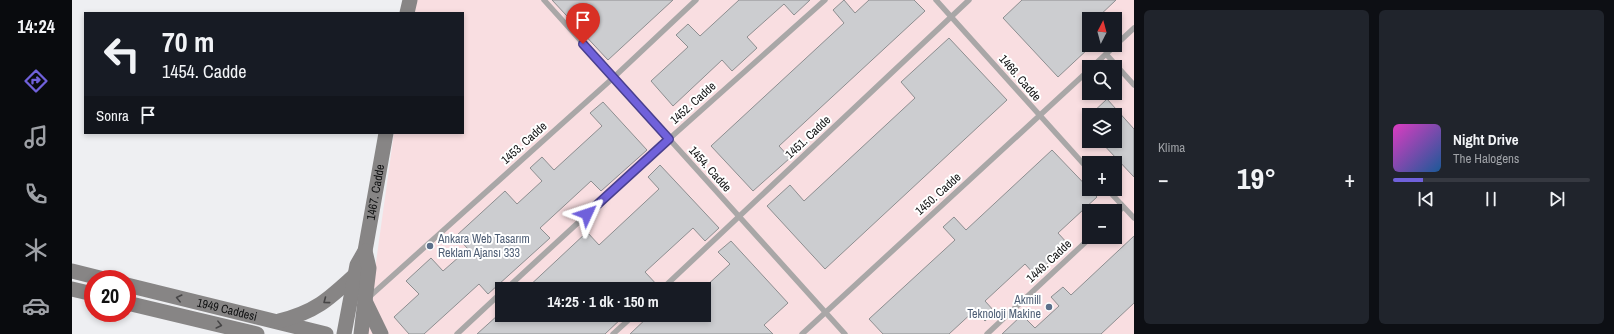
<!DOCTYPE html>
<html lang="tr">
<head>
<meta charset="utf-8">
<style>
  body { margin:0; font-family:"Archivo Narrow",sans-serif; background:#20242c; color:#f1f3f6; height:100vh; display:flex; flex-direction:column; font-size:15px; white-space:nowrap }
  * { box-sizing:border-box; margin:0 }
  p { font-size:13px; color:#9ea1a6 }
  .icon { flex:none; width:22px; height:22px; fill:none; stroke:currentColor; stroke-width:2; stroke-linecap:round; stroke-linejoin:round }
  .map { position:relative; flex:1; overflow:hidden }
  .drawer { display:flex; flex-direction:column; gap:10px; padding:10px; background:#0d0f14; width:480px }
  .drawer>* { flex:none }
  .hud { position:absolute; left:12px; top:12px; width:380px; height:122px; border-radius:0px; box-shadow:0 2px 6px #0003; background:#171b24; color:#f1f3f6; overflow:hidden }
  .needle { width:26px; rotate:6deg }
  .controls { position:absolute; left:1010px; top:12px; display:grid; gap:8px }
  .controls a { display:grid; place-items:center; width:40px; height:40px; border-radius:0px; background:#171b24; box-shadow:0 2px 6px #0003; font-size:20px }
  .speed { position:absolute; left:12px; top:270px; display:flex; gap:8px; font-size:20px; font-weight:700; text-align:center }
  .speed>* { display:grid; place-content:center; width:52px; height:52px; border-radius:50%; background:#171b24; box-shadow:0 2px 6px #0003; line-height:1 }
  .speed .limit { border:6px solid #d22; background:#fff; color:#111 }
  .pin { position:absolute; display:grid; place-items:center; width:34px; height:34px; color:#fff; margin:-41px -17px; border-radius:50% 50% 50% 0; rotate:-45deg; box-shadow:0 0 4px #0007 }
  .pin .icon { rotate:45deg }
  .me { position:absolute; width:44px; margin:-22px; rotate:48deg; stroke-linejoin:round; filter:drop-shadow(0 0 3px #0008) }
  .turn { display:flex; align-items:center; gap:14px; height:84px; padding:0 12px; font-size:18px }
  .turn .icon { width:52px; height:52px; stroke-width:2.5 }
  .turn b { display:block; font-size:28px; line-height:34px }
  .then { display:flex; align-items:center; height:38px; padding:0 12px; background:#0003; gap:8px; font-size:15px }
  .big { font-size:30px; font-weight:700; line-height:1.1 }
  .drawer .card { flex:1; display:flex; flex-direction:column; justify-content:center; gap:6px; min-width:0; padding:0 14px; border-radius:6px; background:#20242c }
  .song { display:flex; align-items:center; gap:12px }
  .cover { width:48px; height:48px; border-radius:6px; background:linear-gradient(135deg,hsl(310 70% 55%),hsl(210 70% 35%)) }
  .played { height:4px; border-radius:2px; background:linear-gradient(90deg,#7061db 15%,#363941 15%) }
  .keys { display:flex; justify-content:space-around; direction:ltr }
  .heat { display:flex; justify-content:space-between; align-items:center; font-size:22px; direction:ltr }
  .drawer .tiles { flex:1; display:grid; gap:10px; grid-template-columns:repeat(2,1fr) }
  .trip { position:absolute; left:423px; top:282px; width:216px; height:40px; border-radius:0px; background:#171b24; box-shadow:0 2px 6px #0003; font-weight:700; line-height:40px; text-align:center }
  main { display:flex; flex:1; min-height:0 }
  .tabs { display:flex; flex-direction:column; width:72px; justify-content:space-around; align-items:center; background:#090b0e; color:#9ea1a6 }
  .tabs .icon { width:28px; height:28px }
  .tabs .active { color:#7061db }
  .tabs b { font-size:18px; color:#f1f3f6 }
  .map>svg:first-child { display:block }
  .industrial { fill:#f9dee1; fill-rule:evenodd }
  .building { fill:#cccdd0; stroke:#8d8e90 }
  .lines { fill:none; stroke-linecap:round; stroke-linejoin:round }
  .lane { stroke:#a9a7a7; stroke-width:5.5 }
  .secondary { stroke:#878585; stroke-width:15 }
  .oneway { stroke:#464546 }
  .route-casing { stroke:#493f8e; stroke-width:10 }
  .route { stroke:#7061db; stroke-width:7 }
  .service-dot { fill:#5c6f8a; stroke:#fff; stroke-width:1.5 }
  .labels { text-anchor:middle; dominant-baseline:central; stroke-width:4; stroke-linejoin:round; paint-order:stroke }
  .street-label { font-size:12px; fill:#101112; stroke:#fff }
  .service-label { font-size:12px; fill:#4e5e75; stroke:#fff; text-anchor:start }
</style>
</head>
<body>
<main>
<nav class="tabs">
<b>14:24</b>
<svg class="icon active" aria-label="directions" viewBox="0 0 24 24"><path d="M12 3l9 9-9 9-9-9zM9 14v-3h6M13 9l2 2-2 2"/></svg>
<svg class="icon" aria-label="music" viewBox="0 0 24 24"><path d="M9 18V5l10-2v13"/><circle cx="6" cy="18" r="3"/><circle cx="16" cy="16" r="3"/></svg>
<svg class="icon" aria-label="phone" viewBox="0 0 24 24"><path d="M5 4h4l2 5-3 2q2 4 5 5l2-3 5 2v4C11 20 4 13 5 4z"/></svg>
<svg class="icon" aria-label="climate" viewBox="0 0 24 24"><path d="M12 3v18M4 7l16 10M4 17L20 7"/></svg>
<svg class="icon" aria-label="car" viewBox="0 0 24 24"><path d="M5 17H2v-5l4-1 3-4h7l3 4 3 1v5h-3M9 17h6M6 11h13"/><circle cx="7" cy="17" r="2"/><circle cx="17" cy="17" r="2"/></svg>
</nav>
<div class="map">
<svg width="1062" height="334" viewBox="0 0 1062 334">
  <rect width="100%" height="100%" fill="#eeeff2"/>
  <path class="industrial" d="M 340,0 L 1062,0 L 1062,334 L 294,334 L 322,133 L 391,133 L 391,13 L 338,13 ZM 1017,19 L 1043,19 L 1043,45 L 1017,45 ZM 1017,67 L 1043,67 L 1043,93 L 1017,93 ZM 1017,115 L 1043,115 L 1043,141 L 1017,141 ZM 1017,163 L 1043,163 L 1043,189 L 1017,189 ZM 1017,211 L 1043,211 L 1043,237 L 1017,237 ZM 430,289 L 632,289 L 632,315 L 430,315 Z"/>
  <g class="building">
    <polygon points="480,0 601,0 536,60"/>
    <polygon points="667,0 738,0 722,15 712,4 675,37 685,48 660,71 650,60 601,106 579,81 616,47 604,35 616,24 628,36"/>
    <polygon points="772,0 783,13 797,0 842,0 853,11 707,146 718,158 681,191 639,146 772,23 761,10"/>
    <polygon points="950,0 1044,0 1024,19 1017,19 1017,25 1012,30 1017,35 1017,48 986,77 931,18"/>
    <polygon points="877,38 935,100 753,269 695,206 718,185 732,201 843,98 829,82"/>
    <polygon points="1035,99 1062,129 1062,177 1028,141 1043,141 1043,115 1018,115"/>
    <polygon points="531,102 575,150 529,191 519,181 468,228 478,238 416,294 407,284 352,334 337,334 322,317 347,294 334,281 359,258 371,271 396,249 384,236 433,191 445,204 470,181 458,168 470,157 482,170 530,126 518,113"/>
    <polygon points="980,150 1025,197 986,233 996,244 963,275 953,264 913,301 923,312 913,321 903,310 877,334 811,334 797,319 883,240 871,227 882,217 894,230"/>
    <polygon points="588,165 647,228 633,241 621,228 573,272 587,287 586,289 454,289 515,232 527,245 587,189 576,177"/>
    <polygon points="1062,236 1062,303 1029,334 930,334 950,315 963,328 987,306 979,297 991,287 999,295"/>
    <polygon points="659,241 716,303 692,325 701,334 558,334 578,315 592,315 597,321 603,315 632,315 632,288 658,264 646,252"/>
    <polygon points="426,315 553,315 533,334 405,334"/>
  </g>
  <g class="lines">
    <g class="lane">
      <polyline points="472,0 773,334"/>
      <polyline points="864,0 1017,170"/>
      <polyline points="1034,54 1062,85"/>
      <polyline points="1020,67 1062,28"/>
      <polyline points="1035,189 1062,218"/>
      <polyline points="1043,215 1051,207"/>
      <polyline points="434,289 597,139 753,0"/>
      <polyline points="590,289 897,0"/>
      <polyline points="296,298 541,78 624,0"/>
      <polyline points="385,334 430,292"/>
      <polyline points="541,334 562,315"/>
      <polyline points="730,334 1017,70"/>
      <polyline points="915,334 1019,237"/>
    </g>
    <g class="secondary">
      <polyline points="335,13 338,0"/>
      <polyline points="0,271 32,279"/>
      <path id="s1" d="M 55,285 L 254,334"/>
      <polyline points="0,289 21,294"/>
      <polyline points="293,301 309,334"/>
      <polyline points="55,303 185,334"/>
      <path d="M 207,321 C 243,312 256,300 283,275"/>
      <path id="s2" d="M 272,334 L 285,265 L 293,251 L 314,133"/>
      <polyline points="289,334 297,268 293,251"/>
    </g>
  </g>
  <defs><path id="oneway-chevron" d="M-2-3.5L2.5 0L-2 3.5" fill="none" stroke-width="1.6" stroke-linecap="round" stroke-linejoin="round"/></defs>
  <g class="oneway">
    <use href="#oneway-chevron" transform="translate(107 298) rotate(-166)"/>
    <use href="#oneway-chevron" transform="translate(254 301) rotate(143)"/>
    <use href="#oneway-chevron" transform="translate(147 325) rotate(14)"/>
  </g>
  <g class="lines">
    <g class="route-casing">
      <polyline id="route" points="511,44 597,139 515,214"/>
    </g>
    <use href="#route" class="route"/>
  </g>
  <g class="service-dot">
    <circle cx="358" cy="246" r="4"/>
    <circle cx="977" cy="307" r="4"/>
  </g>
  <g class="labels">
    <g class="street-label">
      <text transform="translate(948 78) rotate(49)">1466. Cadde</text>
      <text transform="translate(621 103) rotate(-42)">1452. Cadde</text>
      <text transform="translate(736 137) rotate(-43)">1451. Cadde</text>
      <text transform="translate(452 143) rotate(-42)">1453. Cadde</text>
      <text transform="translate(638 169) rotate(48)">1454. Cadde</text>
      <text stroke="none"><textPath href="#s2" startOffset="146">1467. Cadde</textPath></text>
      <text transform="translate(866 194) rotate(-42)">1450. Cadde</text>
      <text transform="translate(977 261) rotate(-43)">1449. Cadde</text>
      <text stroke="none"><textPath href="#s1" startOffset="103">1949 Caddesi</textPath></text>
    </g>
    <g class="service-label">
      <text x="366" y="239">Ankara Web Tasarım<tspan x="366" dy="14">Reklam Ajansı 333</tspan></text>
      <text x="969" y="300" text-anchor="end">Akmill<tspan x="969" dy="14">Teknoloji Makine</tspan></text>
    </g>
  </g>
</svg>
<div class="controls">
<a><svg class="needle" viewBox="-14 -14 28 28"><path d="M0-13l5 13h-10z" fill="#e53935"/><path d="M0 13l5-13h-10z" fill="#9ea1a6"/></svg></a>
<a><svg class="icon" aria-label="search" viewBox="0 0 24 24"><circle cx="10" cy="10" r="6"/><path d="M15 15l6 6"/></svg></a>
<a><svg class="icon" aria-label="layers" viewBox="0 0 24 24"><path d="M12 4l9 5-9 5-9-5zM3 14l9 5 9-5"/></svg></a>
<a>+</a>
<a>−</a>
</div>
<div class="speed"><div class="limit">20</div></div>
<div class="pin" style="left:511px;top:44px;background:#d93025"><svg class="icon" aria-label="arrive" viewBox="0 0 24 24"><path d="M6 21V4h12l-3 4 3 4H6"/></svg></div>
<svg class="me" style="left:515px;top:214px" viewBox="-20 -20 40 40"><path d="M0-17L14 15 0 8-14 15z" fill="#7061db" stroke="#fff" stroke-width="4"/></svg>
<div class="trip">14:25 · 1 dk · 150 m</div>
<div class="hud">
<div class="turn"><svg class="icon" aria-label="left" viewBox="0 0 24 24"><path d="M17 20v-9H6M10 6l-5 5 5 5"/></svg><div><b>70 m</b>1454. Cadde</div></div>
<div class="then">Sonra<svg class="icon" aria-label="arrive" viewBox="0 0 24 24"><path d="M6 21V4h12l-3 4 3 4H6"/></svg></div>
</div>
</div>
<section class="drawer">
<div class="tiles">
<div class="card"><p>Klima</p>
<div class="heat"><a>−</a><b class="big">19°</b><a>+</a></div>
</div>
<div class="card">
<div class="song"><i class="cover"></i><div><b>Night Drive</b><p>The Halogens</p></div></div>
<div class="played"></div>
<div class="keys"><svg class="icon" aria-label="previous" viewBox="0 0 24 24"><path d="M18 5L8 12l10 7zM5 5v14"/></svg><svg class="icon" aria-label="pause" viewBox="0 0 24 24"><path d="M8 5v14M16 5v14"/></svg><svg class="icon" aria-label="next" viewBox="0 0 24 24"><path d="M6 5l10 7-10 7zM19 5v14"/></svg></div>
</div>
</div>
</section>
</main>
</body>
</html>
